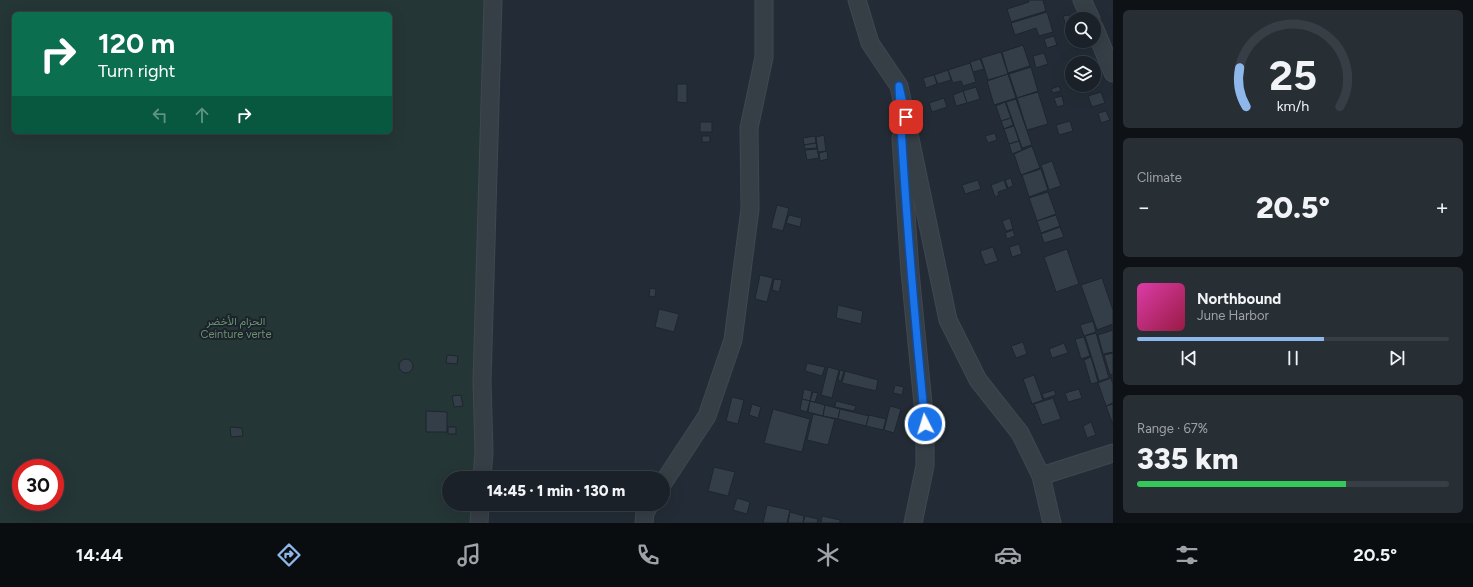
<!DOCTYPE html>
<html lang="en">
<head>
<meta charset="utf-8">
<style>
  body { margin:0; font-family:Figtree,Vazirmatn,sans-serif; background:#272e34; color:#f1f3f6; height:100vh; display:flex; flex-direction:column; font-size:15px; white-space:nowrap }
  * { box-sizing:border-box; margin:0 }
  p { font-size:13px; color:#9fa3a8 }
  .icon { flex:none; width:22px; height:22px; fill:none; stroke:currentColor; stroke-width:2; stroke-linecap:round; stroke-linejoin:round }
  .map { position:relative; flex:1; overflow:hidden }
  .drawer { display:flex; flex-direction:column; gap:10px; padding:10px; background:#0e1216; width:360px }
  .drawer>* { flex:none }
  .top-card { position:absolute; left:12px; top:12px; width:380px; height:122px; border-radius:6px; box-shadow:0 4px 16px #0002,0 0 0 1px #383e45; background:#0b6e4f; color:#fff; overflow:hidden }
  .tools { position:absolute; left:1065px; top:12px; display:grid; gap:8px }
  .tools a { display:grid; place-items:center; width:36px; height:36px; border-radius:50%; background:#1a2128; box-shadow:0 4px 16px #0002,0 0 0 1px #383e45; font-size:20px }
  .speed { position:absolute; left:12px; top:459px; display:flex; gap:8px; font-size:20px; font-weight:700; text-align:center }
  .speed>* { display:grid; place-content:center; width:52px; height:52px; border-radius:50%; background:#1a2128; box-shadow:0 4px 16px #0002,0 0 0 1px #383e45; line-height:1 }
  .speed .limit { border:6px solid #d22; background:#fff; color:#111 }
  .pin { position:absolute; display:grid; place-items:center; width:34px; height:34px; color:#fff; margin:-17px; border-radius:8px; box-shadow:0 2px 6px #0006 }
  .me { position:absolute; width:44px; margin:-22px; rotate:355deg; stroke-linejoin:round; filter:drop-shadow(0 0 3px #0008) }
  .turn { display:flex; align-items:center; gap:14px; height:84px; padding:0 20px; font-size:18px }
  .turn .icon { width:52px; height:52px; stroke-width:2.5 }
  .turn b { display:block; font-size:28px; line-height:34px }
  .lanes { display:flex; align-items:center; height:38px; padding:0 20px; background:#0003; justify-content:center; gap:20px; direction:ltr }
  .lanes .off { opacity:.35 }
  .big { font-size:30px; font-weight:800; line-height:1.1 }
  .drawer .tile { flex:1; display:flex; flex-direction:column; justify-content:center; gap:6px; min-width:0; padding:0 14px; border-radius:6px; background:#272e34 }
  .drawer .dial { align-items:center; gap:0 }
  .dial svg { height:104px; overflow:visible; fill:none; stroke:#383e45; stroke-width:7; stroke-linecap:round; text-anchor:middle }
  .dial text { fill:#f1f3f6; stroke:none }
  .song { display:flex; align-items:center; gap:12px }
  .cover { width:48px; height:48px; border-radius:6px; background:linear-gradient(135deg,hsl(320 70% 55%),hsl(340 70% 35%)) }
  .played { height:4px; border-radius:2px; background:linear-gradient(90deg,#8eb8eb 60%,#383e45 60%) }
  .keys { display:flex; justify-content:space-around; direction:ltr }
  .heat { display:flex; justify-content:space-between; align-items:center; font-size:22px; direction:ltr }
  .charge { height:6px; border-radius:3px; background:linear-gradient(90deg,#34c759 67%,#383e45 0) }
  .trip { position:absolute; left:442px; top:471px; width:228px; height:40px; border-radius:20px; background:#1a2128; box-shadow:0 4px 16px #0002,0 0 0 1px #383e45; font-weight:800; line-height:40px; text-align:center }
  .tabs { display:flex; height:64px; justify-content:space-around; align-items:center; background:#0a0d10; color:#9fa3a8 }
  .tabs .icon { width:28px; height:28px }
  .tabs .current { color:#8eb8eb }
  .tabs b { font-size:18px; color:#f1f3f6 }
  main { display:flex; flex:1; min-height:0 }
  .map>svg:first-child { display:block }
  .green { fill:#253637; fill-rule:evenodd }
  .building { fill:#333e49; stroke:#1e252d }
  .lines { fill:none; stroke-linecap:round; stroke-linejoin:round }
  .street-casing { stroke:#404750; stroke-width:19 }
  .street { stroke:#363e46; stroke-width:17 }
  .route-casing { stroke:#114b97; stroke-width:10 }
  .route { stroke:#1a73e8; stroke-width:7 }
  .labels { text-anchor:middle; dominant-baseline:central; stroke-width:4; stroke-linejoin:round; paint-order:stroke }
  .park-label { font-size:11px; fill:#6b9171; stroke:#1c232b }
</style>
</head>
<body>
<main>
<div class="map">
<svg width="1113" height="523" viewBox="0 0 1113 523">
  <rect width="100%" height="100%" fill="#232c36"/>
  <path class="green" d="M 0,0 L 487,0 L 475,473 L 474,478 L 449,478 L 449,504 L 472,504 L 470,523 L 0,523 ZM 14,14 L 390,14 L 390,132 L 14,132 ZM 21,468 L 55,468 L 55,502 L 21,502 Z"/>
  <g class="building">
    <polygon points="1028,0 1043,0 1046,11 1011,22 1007,9 1029,2"/>
    <polygon points="1047,12 1053,32 1039,36 1036,28 1015,35 1011,23"/>
    <polygon points="1069,15 1072,28 1067,30 1063,16"/>
    <polygon points="1072,29 1072,40 1070,40 1067,30"/>
    <polygon points="1054,36 1057,45 1047,48 1044,39"/>
    <polygon points="1023,45 1030,66 1008,73 1002,52"/>
    <polygon points="1001,52 1008,74 988,80 981,58"/>
    <polygon points="1044,53 1048,64 1036,68 1033,56"/>
    <polygon points="980,59 984,69 973,72 970,62"/>
    <polygon points="970,63 976,82 963,86 961,81 953,83 948,70"/>
    <polygon points="1031,67 1038,91 1017,98 1009,74"/>
    <polygon points="948,70 951,80 938,84 934,75"/>
    <polygon points="1008,74 1016,98 994,105 987,81"/>
    <polygon points="934,75 937,84 926,88 923,78"/>
    <polygon points="677,84 687,84 687,103 677,102"/>
    <polygon points="1059,86 1061,91 1053,93 1051,89"/>
    <polygon points="976,87 980,99 967,103 963,91"/>
    <polygon points="963,91 967,103 956,106 953,95"/>
    <polygon points="1038,92 1048,124 1027,130 1017,98"/>
    <polygon points="1101,92 1105,103 1092,107 1088,96"/>
    <polygon points="1062,96 1064,105 1057,107 1054,98"/>
    <polygon points="944,98 947,107 932,112 929,103"/>
    <polygon points="1016,99 1032,145 1022,148 1006,102"/>
    <polygon points="1005,102 1011,118 1001,121 996,106"/>
    <polygon points="1106,111 1110,120 1101,123 1098,113"/>
    <polygon points="1011,118 1013,125 1004,129 1001,121"/>
    <polygon points="1070,121 1073,131 1059,135 1056,125"/>
    <rect x="700" y="122" width="12" height="10"/>
    <polygon points="1014,126 1019,141 1009,144 1004,129"/>
    <polygon points="995,133 997,140 988,143 985,136"/>
    <polygon points="824,135 826,151 818,152 816,137"/>
    <rect x="702" y="136" width="8" height="6"/>
    <polygon points="815,136 816,143 804,145 803,138"/>
    <polygon points="1019,141 1022,150 1012,154 1009,144"/>
    <polygon points="816,143 817,148 805,149 804,145"/>
    <polygon points="1032,146 1040,168 1021,175 1014,154"/>
    <polygon points="817,149 819,158 807,160 805,150"/>
    <polygon points="827,151 828,159 820,161 819,153"/>
    <polygon points="1052,161 1061,186 1049,190 1041,165"/>
    <polygon points="1041,169 1048,190 1029,197 1022,175"/>
    <polygon points="1011,178 1013,186 1008,188 1005,180"/>
    <polygon points="978,180 981,189 965,194 962,185"/>
    <polygon points="1004,180 1007,189 998,192 999,195 995,197 991,185"/>
    <polygon points="1048,192 1056,214 1037,221 1029,198"/>
    <polygon points="777,205 789,208 783,231 771,228"/>
    <polygon points="789,215 802,218 800,227 786,223"/>
    <polygon points="1056,215 1060,226 1041,233 1037,221"/>
    <polygon points="1010,218 1013,229 1006,231 1002,221"/>
    <polygon points="1060,227 1064,237 1044,243 1041,234"/>
    <polygon points="1013,230 1015,236 1007,239 1005,233"/>
    <polygon points="1019,244 1022,254 1012,257 1009,247"/>
    <polygon points="993,247 998,261 985,265 980,251"/>
    <polygon points="1067,249 1079,284 1056,292 1044,257"/>
    <polygon points="760,275 773,278 767,302 755,299"/>
    <polygon points="1102,278 1113,310 1113,324 1097,330 1081,285"/>
    <polygon points="774,279 782,280 779,292 772,290"/>
    <polygon points="650,288 656,289 655,297 649,296"/>
    <polygon points="838,305 863,311 861,324 836,318"/>
    <polygon points="659,309 679,314 674,332 655,327"/>
    <polygon points="1093,321 1096,332 1084,336 1080,325"/>
    <polygon points="1113,330 1113,352 1103,354 1098,335"/>
    <polygon points="1096,333 1109,378 1099,381 1085,336"/>
    <polygon points="1084,337 1090,356 1081,359 1075,339"/>
    <polygon points="1023,342 1027,354 1016,358 1011,346"/>
    <polygon points="1064,343 1068,353 1052,358 1049,349"/>
    <polygon points="1113,353 1113,374 1110,375 1104,355"/>
    <polygon points="447,355 458,356 457,364 446,363"/>
    <polygon points="1091,357 1098,382 1091,384 1084,360"/>
    <circle cx="406" cy="366" r="7"/>
    <polygon points="807,363 825,367 822,376 805,371"/>
    <polygon points="828,367 839,370 832,398 821,395"/>
    <polygon points="840,370 844,371 841,381 838,380"/>
    <polygon points="845,371 878,380 876,391 842,383"/>
    <polygon points="1034,375 1043,400 1032,404 1023,379"/>
    <polygon points="1111,378 1113,384 1113,403 1106,406 1098,383"/>
    <polygon points="895,385 904,387 902,395 893,393"/>
    <polygon points="804,389 812,391 810,401 802,399"/>
    <polygon points="1079,389 1082,398 1068,402 1065,393"/>
    <polygon points="1054,390 1056,395 1044,399 1042,394"/>
    <polygon points="813,392 818,393 815,402 810,401"/>
    <polygon points="461,395 463,406 454,407 452,396"/>
    <polygon points="732,397 744,400 738,424 726,421"/>
    <polygon points="1053,398 1061,419 1042,425 1034,404"/>
    <polygon points="802,399 810,401 807,412 800,410"/>
    <polygon points="810,401 825,405 823,416 808,412"/>
    <polygon points="836,401 856,406 854,411 835,407"/>
    <polygon points="752,404 761,407 758,418 749,415"/>
    <polygon points="1113,404 1113,425 1106,406"/>
    <polygon points="825,405 840,409 838,419 823,416"/>
    <polygon points="890,406 901,409 894,433 884,430"/>
    <polygon points="773,409 810,419 802,452 764,443"/>
    <polygon points="840,409 869,416 866,426 838,419"/>
    <polygon points="426,411 447,412 447,432 426,432"/>
    <polygon points="813,414 835,419 828,445 807,440"/>
    <polygon points="869,415 886,419 883,430 866,426"/>
    <polygon points="1091,422 1096,435 1087,438 1083,426"/>
    <polygon points="230,427 242,428 243,436 231,437"/>
    <rect x="448" y="427" width="8" height="7"/>
    <polygon points="714,467 735,472 728,496 708,491"/>
    <polygon points="737,498 750,502 747,514 733,510"/>
    <polygon points="767,505 790,510 787,523 763,523"/>
    <polygon points="790,512 804,516 803,523 788,523"/>
    <polygon points="805,516 818,519 817,523 803,523"/>
    <polygon points="822,516 840,520 840,523 821,523"/>
  </g>
  <g class="lines">
    <g class="street-casing">
      <g id="street">
        <polyline points="857,0 870,43 899,86 948,320 978,380 1020,433 1041,476 1052,523"/>
        <polyline points="1082,0 1091,19"/>
        <polyline points="1094,27 1113,73"/>
        <polyline points="901,138 910,272 925,424 925,466 913,523"/>
        <polyline points="1041,476 1113,453"/>
        <polyline points="482,478 484,452 482,382 493,0"/>
        <polyline points="663,483 707,416 733,340 750,209 749,128 764,57 764,0"/>
        <polyline points="479,523 480,504"/>
        <polyline points="644,523 645,513 650,504"/>
      </g>
    </g>
    <use href="#street" class="street"/>
  </g>
  <g class="lines">
    <g class="route-casing">
      <path id="route" d="M 906,117 L 899,86 C 904,199 914,311 925,424"/>
    </g>
    <use href="#route" class="route"/>
  </g>
  <g class="labels">
    <g class="park-label">
      <text x="236" y="321">الحزام الأخضر<tspan x="236" dy="13">Ceinture verte</tspan></text>
    </g>
  </g>
</svg>
<div class="tools">
<a><svg class="icon" aria-label="search" viewBox="0 0 24 24"><circle cx="10" cy="10" r="6"/><path d="M15 15l6 6"/></svg></a>
<a><svg class="icon" aria-label="layers" viewBox="0 0 24 24"><path d="M12 4l9 5-9 5-9-5zM3 14l9 5 9-5"/></svg></a>
</div>
<div class="speed"><div class="limit">30</div></div>
<div class="pin" style="left:906px;top:117px;background:#d93025"><svg class="icon" aria-label="arrive" viewBox="0 0 24 24"><path d="M6 21V4h12l-3 4 3 4H6"/></svg></div>
<svg class="me" style="left:925px;top:424px" viewBox="-20 -20 40 40"><circle r="17" fill="#1a73e8" stroke="#fff" stroke-width="3"/><path d="M0-11L8 9 0 5-8 9z" fill="#fff"/></svg>
<div class="trip">14:45 · 1 min · 130 m</div>
<div class="top-card">
<div class="turn"><svg class="icon" aria-label="right" viewBox="0 0 24 24"><path d="M7 20v-9h11M14 6l5 5-5 5"/></svg><div><b>120 m</b>Turn right</div></div>
<div class="lanes"><svg class="icon off" aria-label="left" viewBox="0 0 24 24"><path d="M17 20v-9H6M10 6l-5 5 5 5"/></svg><svg class="icon off" aria-label="ahead" viewBox="0 0 24 24"><path d="M12 20V5M6 11l6-6 6 6"/></svg><svg class="icon" aria-label="right" viewBox="0 0 24 24"><path d="M7 20v-9h11M14 6l5 5-5 5"/></svg></div>
</div>
</div>
<section class="drawer">
<div class="tile dial"><svg viewBox="0 0 100 80">
<path d="M14 69A42 42 0 1 1 86 69"/>
<path d="M14 69A42 42 0 0 1 9 39" stroke="#8eb8eb"/>
<text x="50" y="56" font-size="32" font-weight="700">25</text>
<text x="50" y="72" font-size="11">km/h</text>
</svg></div>
<div class="tile"><p>Climate</p>
<div class="heat"><a>−</a><b class="big">20.5°</b><a>+</a></div>
</div>
<div class="tile">
<div class="song"><i class="cover"></i><div><b>Northbound</b><p>June Harbor</p></div></div>
<div class="played"></div>
<div class="keys"><svg class="icon" aria-label="previous" viewBox="0 0 24 24"><path d="M18 5L8 12l10 7zM5 5v14"/></svg><svg class="icon" aria-label="pause" viewBox="0 0 24 24"><path d="M8 5v14M16 5v14"/></svg><svg class="icon" aria-label="next" viewBox="0 0 24 24"><path d="M6 5l10 7-10 7zM19 5v14"/></svg></div>
</div>
<div class="tile"><p>Range · 67%</p><b class="big">335 km</b><div class="charge"></div></div>
</section>
</main>
<nav class="tabs">
<b>14:44</b>
<svg class="icon current" aria-label="directions" viewBox="0 0 24 24"><path d="M12 3l9 9-9 9-9-9zM9 14v-3h6M13 9l2 2-2 2"/></svg>
<svg class="icon" aria-label="music" viewBox="0 0 24 24"><path d="M9 18V5l10-2v13"/><circle cx="6" cy="18" r="3"/><circle cx="16" cy="16" r="3"/></svg>
<svg class="icon" aria-label="phone" viewBox="0 0 24 24"><path d="M5 4h4l2 5-3 2q2 4 5 5l2-3 5 2v4C11 20 4 13 5 4z"/></svg>
<svg class="icon" aria-label="climate" viewBox="0 0 24 24"><path d="M12 3v18M4 7l16 10M4 17L20 7"/></svg>
<svg class="icon" aria-label="car" viewBox="0 0 24 24"><path d="M5 17H2v-5l4-1 3-4h7l3 4 3 1v5h-3M9 17h6M6 11h13"/><circle cx="7" cy="17" r="2"/><circle cx="17" cy="17" r="2"/></svg>
<svg class="icon" aria-label="filters" viewBox="0 0 24 24"><path d="M4 7h16M4 17h16"/><circle cx="9" cy="7" r="2"/><circle cx="15" cy="17" r="2"/></svg>
<b>20.5°</b>
</nav>
</body>
</html>
